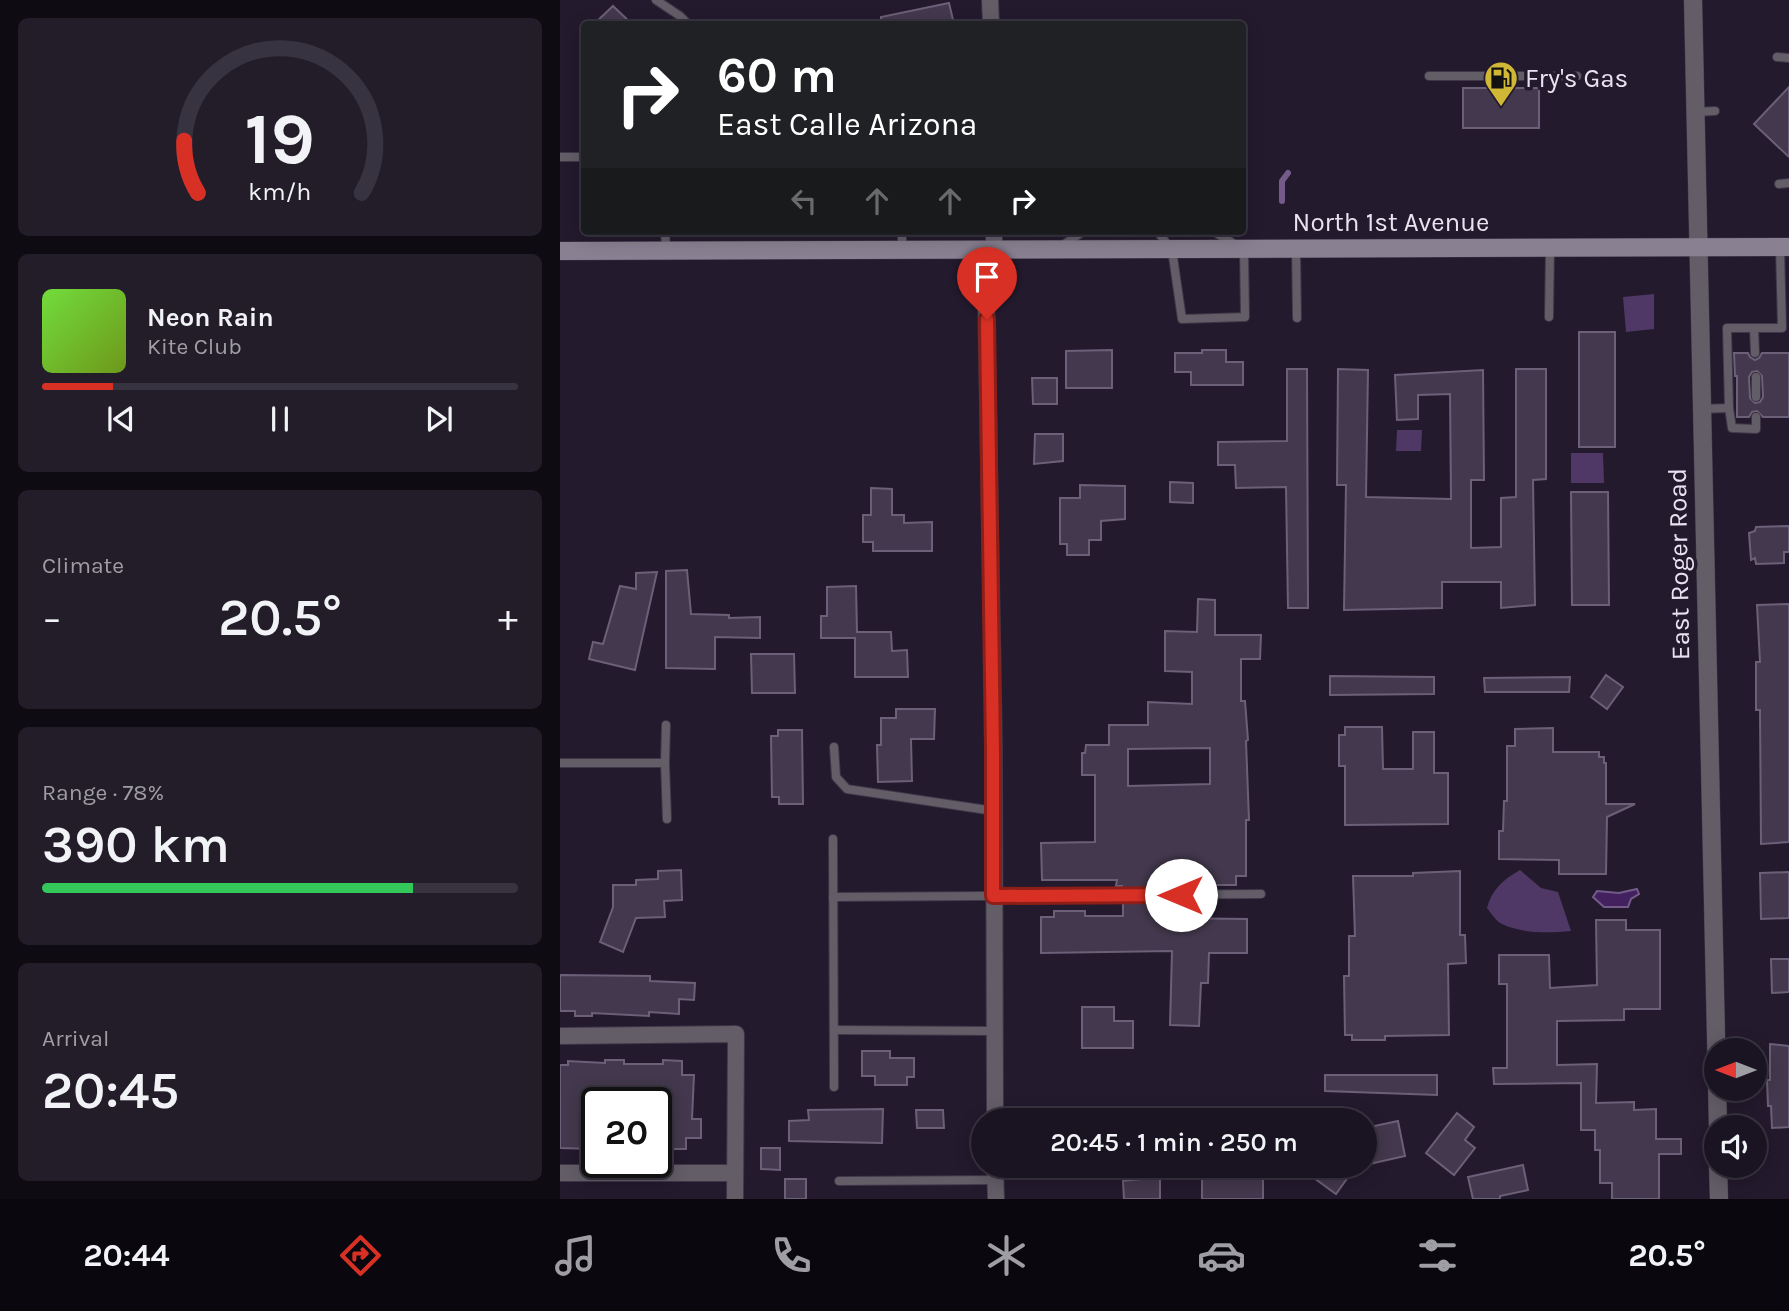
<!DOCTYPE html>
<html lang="en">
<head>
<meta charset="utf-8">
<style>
  body { margin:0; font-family:Karla,sans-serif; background:#231d2a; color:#f1f3f6; height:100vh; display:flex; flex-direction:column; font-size:26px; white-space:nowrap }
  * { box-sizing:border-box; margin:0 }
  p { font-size:23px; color:#9f9ea5 }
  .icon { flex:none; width:38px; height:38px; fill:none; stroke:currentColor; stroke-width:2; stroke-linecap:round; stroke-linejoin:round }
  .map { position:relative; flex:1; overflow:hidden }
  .sheet { display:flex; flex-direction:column; gap:18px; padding:18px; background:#0e0b13; width:560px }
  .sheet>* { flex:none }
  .hud { position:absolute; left:21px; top:21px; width:665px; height:214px; border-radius:7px; box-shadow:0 4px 18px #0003,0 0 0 2px #383340; background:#202124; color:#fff; overflow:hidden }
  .needle { width:46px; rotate:270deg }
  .controls { position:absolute; left:1144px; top:1038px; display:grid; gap:14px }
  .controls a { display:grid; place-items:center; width:63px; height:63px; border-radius:50%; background:#1a1422; box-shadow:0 4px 18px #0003,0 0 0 2px #383340; font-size:35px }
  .speed { position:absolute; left:21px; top:1087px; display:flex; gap:14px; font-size:35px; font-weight:700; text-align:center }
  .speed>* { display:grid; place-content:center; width:91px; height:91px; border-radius:50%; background:#1a1422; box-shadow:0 4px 18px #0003,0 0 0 2px #383340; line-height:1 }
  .speed .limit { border:4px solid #111; border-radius:10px; background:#fff; color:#111 }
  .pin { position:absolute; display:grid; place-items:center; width:60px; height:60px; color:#fff; margin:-72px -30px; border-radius:50% 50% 50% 0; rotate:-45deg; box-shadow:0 0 7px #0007 }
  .pin .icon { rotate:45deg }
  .me { position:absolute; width:77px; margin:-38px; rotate:270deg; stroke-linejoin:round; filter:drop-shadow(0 0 5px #0008) }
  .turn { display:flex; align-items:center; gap:24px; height:147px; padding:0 21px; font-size:32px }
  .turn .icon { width:91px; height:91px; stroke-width:2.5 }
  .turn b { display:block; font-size:49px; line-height:60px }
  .lanes { display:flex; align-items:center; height:66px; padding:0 21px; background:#0003; justify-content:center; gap:35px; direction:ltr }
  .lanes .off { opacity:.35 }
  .big { font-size:52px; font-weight:600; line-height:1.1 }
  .sheet .widget { flex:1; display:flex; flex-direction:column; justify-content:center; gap:10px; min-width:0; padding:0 24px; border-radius:10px; background:#231d2a }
  .sheet .dial { align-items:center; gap:0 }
  .dial svg { height:182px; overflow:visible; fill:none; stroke:#383340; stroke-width:7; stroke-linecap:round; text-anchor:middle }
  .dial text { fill:#f1f3f6; stroke:none }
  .song { display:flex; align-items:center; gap:21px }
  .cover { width:84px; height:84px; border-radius:10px; background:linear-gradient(135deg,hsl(100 70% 55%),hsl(80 70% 35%)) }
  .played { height:7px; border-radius:4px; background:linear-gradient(90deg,#d93025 15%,#383340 15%) }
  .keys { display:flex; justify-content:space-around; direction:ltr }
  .heat { display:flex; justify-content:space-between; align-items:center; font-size:38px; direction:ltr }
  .charge { height:10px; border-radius:5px; background:linear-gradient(90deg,#34c759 78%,#383340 0) }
  .trip { position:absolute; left:411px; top:1108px; width:406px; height:70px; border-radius:35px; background:#1a1422; box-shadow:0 4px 18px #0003,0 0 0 2px #383340; font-weight:600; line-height:70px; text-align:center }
  .dock { display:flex; height:112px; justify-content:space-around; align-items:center; background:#0a080e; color:#9f9ea5 }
  .dock .icon { width:49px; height:49px }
  .dock .current { color:#d93025 }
  .dock b { font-size:32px; color:#f1f3f6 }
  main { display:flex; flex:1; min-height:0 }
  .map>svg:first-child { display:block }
  .green { fill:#503866 }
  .water { fill:#43215e; stroke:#755b8a; stroke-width:2 }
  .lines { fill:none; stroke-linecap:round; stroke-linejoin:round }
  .stream { stroke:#755b8a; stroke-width:6 }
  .building { fill:#43384d; stroke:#6b6077; stroke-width:2; fill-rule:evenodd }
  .service-casing { stroke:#3f3648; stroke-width:10 }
  .minor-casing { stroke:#3f3648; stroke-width:18 }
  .tertiary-casing { stroke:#3f3648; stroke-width:19 }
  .secondary-casing { stroke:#3f3648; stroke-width:19 }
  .service { stroke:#625d67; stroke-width:8 }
  .minor { stroke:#625d67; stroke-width:16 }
  .tertiary { stroke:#625d67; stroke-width:18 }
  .secondary { stroke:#898191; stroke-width:18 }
  .route-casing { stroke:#8d1f18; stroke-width:18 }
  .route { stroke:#d93025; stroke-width:12 }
  .labels { text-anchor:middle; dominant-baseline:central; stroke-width:7; stroke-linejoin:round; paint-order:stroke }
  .poi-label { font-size:26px; fill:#e9e3f0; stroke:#231a2d; text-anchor:start }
  .street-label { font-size:26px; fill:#e9e3f0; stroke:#231a2d }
</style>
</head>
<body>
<main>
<section class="sheet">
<div class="widget dial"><svg viewBox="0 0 100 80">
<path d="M14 69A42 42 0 1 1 86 69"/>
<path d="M14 69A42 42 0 0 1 8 46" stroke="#d93025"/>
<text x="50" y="56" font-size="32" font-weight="700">19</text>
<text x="50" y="72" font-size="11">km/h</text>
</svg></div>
<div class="widget">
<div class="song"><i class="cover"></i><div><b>Neon Rain</b><p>Kite Club</p></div></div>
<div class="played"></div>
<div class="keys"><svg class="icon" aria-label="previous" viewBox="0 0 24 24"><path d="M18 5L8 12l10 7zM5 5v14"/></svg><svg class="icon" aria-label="pause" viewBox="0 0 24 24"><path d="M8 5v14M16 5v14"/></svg><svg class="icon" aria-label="next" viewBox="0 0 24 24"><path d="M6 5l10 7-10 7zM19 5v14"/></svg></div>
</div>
<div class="widget"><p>Climate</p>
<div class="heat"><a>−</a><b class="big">20.5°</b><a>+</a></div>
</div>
<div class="widget"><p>Range · 78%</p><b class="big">390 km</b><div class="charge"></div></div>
<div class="widget"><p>Arrival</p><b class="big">20:45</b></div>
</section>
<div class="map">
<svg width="1229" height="1199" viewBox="0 0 1229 1199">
  <rect width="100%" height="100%" fill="#231a2d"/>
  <g class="green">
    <polygon points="1094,294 1094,329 1066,332 1063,297"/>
    <polygon points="837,430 862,430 861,451 836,451"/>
    <polygon points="1011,453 1043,453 1044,483 1011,483"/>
    <path d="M 960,870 L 981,888 L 998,892 L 1011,931 C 989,933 963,934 942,924 C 936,921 931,913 927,908 C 932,889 944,879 960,870 Z"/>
  </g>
  <polygon class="water" points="1077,889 1079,894 1071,899 1068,907 1044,907 1033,897 1037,891 1059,893"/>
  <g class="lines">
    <polyline class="stream" points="722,201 722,181 728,173"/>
  </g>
  <g class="building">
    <polygon points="389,3 394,24 321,24 321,17"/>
    <polygon points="53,6 72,24 34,24"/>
    <polygon points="1229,87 1229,157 1194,124"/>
    <rect x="903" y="88" width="76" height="40"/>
    <rect x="1019" y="332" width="36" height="115"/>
    <polygon points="552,350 552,388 506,388 506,351"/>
    <polygon points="642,350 666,350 666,362 683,362 683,385 631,385 631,372 615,372 615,353 642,353"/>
    <path d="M 1174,353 L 1188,353 L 1190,357 L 1195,360 L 1199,358 L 1202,353 L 1229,353 L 1229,417 L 1203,417 L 1197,411 L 1192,412 L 1189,417 L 1177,417 L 1177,376 L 1175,376 ZM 1197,371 L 1202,376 L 1203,397 L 1200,402 L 1195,403 L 1190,398 L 1189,377 L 1192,372 Z"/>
    <polygon points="727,369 747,369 748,608 728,608 726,487 676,488 675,465 658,465 658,442 727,441"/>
    <polygon points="778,369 808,370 806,497 891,499 890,394 858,395 858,419 837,420 835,375 923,370 924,480 911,480 911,548 941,547 941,498 956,497 956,369 986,369 986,479 973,480 975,605 941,608 941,582 882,582 882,608 784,610 786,485 777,485"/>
    <polygon points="472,378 497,378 497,404 473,404"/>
    <polygon points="475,434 503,434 503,461 474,464"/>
    <polygon points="610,482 633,483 633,503 610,502"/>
    <polygon points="520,485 565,486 565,519 541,521 541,540 529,540 529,555 507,555 507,544 500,544 500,498 520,498"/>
    <polygon points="311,488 332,489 332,515 344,515 344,523 372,522 372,551 313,551 313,542 303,542 303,515 311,515"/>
    <polygon points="1011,492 1048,492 1049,605 1012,605"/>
    <polygon points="1229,526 1229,552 1224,552 1224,563 1196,564 1195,558 1191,560 1189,533 1195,531 1196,527"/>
    <polygon points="127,570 131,614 169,615 169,618 200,617 200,638 155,637 155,669 106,668 106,571"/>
    <polygon points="97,572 75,670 29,659 33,642 43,644 60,586 76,589 76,573"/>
    <polygon points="296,586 297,632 331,632 332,651 347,650 348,677 295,677 295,638 261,638 261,616 267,616 267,587"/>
    <path d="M 638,599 L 655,600 L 655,635 L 701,635 L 700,659 L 681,659 L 681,701 L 685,701 L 688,740 L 686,741 L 689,820 L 686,820 L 686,876 L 676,876 L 676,885 L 645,885 L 645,881 L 635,881 L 635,876 L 604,876 L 604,888 L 562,888 L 562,886 L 556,886 L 557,880 L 482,880 L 481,843 L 535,842 L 535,775 L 522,775 L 522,753 L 525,753 L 526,745 L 549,745 L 549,725 L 588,725 L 588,702 L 632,704 L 632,672 L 605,671 L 605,631 L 637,632 ZM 650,748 L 650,784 L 568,786 L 568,749 Z"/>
    <polygon points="1229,604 1229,842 1201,844 1200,710 1196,710 1196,662 1200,662 1197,605"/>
    <polygon points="191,654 234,654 235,693 192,693"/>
    <polygon points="1046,675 1063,687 1047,709 1031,697"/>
    <polygon points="770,676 874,677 874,694 770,695"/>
    <polygon points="1010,677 1009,692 925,692 924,678"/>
    <polygon points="336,709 375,709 374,739 351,739 352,781 318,782 317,745 321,745 321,718 336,718"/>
    <polygon points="785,727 822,727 823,769 853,769 853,732 874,732 874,773 888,773 888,824 785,825 785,766 779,766 779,735 785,735"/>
    <polygon points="993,728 993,752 1039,752 1039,757 1044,757 1044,763 1046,763 1046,804 1075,804 1047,817 1046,874 999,874 999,860 939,859 939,831 943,831 944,801 947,801 947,746 955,746 955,729"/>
    <polygon points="218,730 242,730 243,804 219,804 219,797 212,797 211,736 218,736"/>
    <polygon points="121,870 122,900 104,901 105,917 76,918 63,952 40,942 53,907 53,885 76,885 76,880 98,879 98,871"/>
    <polygon points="900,871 900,935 905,935 906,963 888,964 889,1035 825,1036 825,1040 792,1040 792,1035 785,1035 784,976 789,976 789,936 795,936 793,876 853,876 853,873"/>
    <polygon points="1229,872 1229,918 1201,919 1200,873"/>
    <polygon points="604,901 604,918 687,919 687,953 649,953 648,983 641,983 639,1026 610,1025 612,951 481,953 481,917 494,917 494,911 525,911 525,916 563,916 563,902"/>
    <polygon points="1036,920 1066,920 1066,930 1100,930 1100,1009 1064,1009 1064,1020 997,1021 997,1065 1037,1064 1036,1103 1074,1102 1074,1110 1096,1109 1096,1139 1121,1139 1121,1154 1099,1154 1099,1199 1052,1199 1052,1183 1040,1183 1040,1150 1035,1150 1035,1130 1021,1130 1021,1083 934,1084 933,1068 947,1068 947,984 939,984 939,955 989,955 990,988 1037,985"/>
    <polygon points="1211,959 1229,959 1229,992 1212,993"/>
    <polygon points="0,975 90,976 90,981 135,983 134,1000 119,999 119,1014 89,1012 89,1016 32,1013 32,1016 15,1016 15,1011 0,1011"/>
    <polygon points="522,1007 554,1007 554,1021 573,1021 573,1048 522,1048"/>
    <polygon points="1210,1044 1229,1046 1229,1127 1212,1128 1211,1106 1208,1106 1207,1080 1210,1080"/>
    <polygon points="302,1051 330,1051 330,1058 354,1058 354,1077 347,1077 347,1085 315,1085 315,1076 302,1076"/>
    <polygon points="45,1060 64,1060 64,1064 103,1064 103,1060 122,1061 122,1075 134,1075 132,1119 141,1119 141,1138 126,1138 126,1149 109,1149 109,1102 34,1101 33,1149 0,1148 0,1065 8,1065 8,1061 45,1063"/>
    <polygon points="765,1075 877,1075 877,1095 765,1091"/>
    <polygon points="323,1109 322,1143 229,1141 229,1121 249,1120 248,1110"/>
    <polygon points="356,1110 383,1110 384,1128 357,1128"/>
    <polygon points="897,1113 914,1127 905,1140 915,1148 894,1175 866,1153"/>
    <polygon points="838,1121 845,1156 805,1165 805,1128"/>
    <polygon points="201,1148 220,1148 220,1170 201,1169"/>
    <polygon points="963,1165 968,1190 940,1196 940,1199 913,1199 908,1177"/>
    <polygon points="687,1166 703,1166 703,1199 642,1199 642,1174 687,1175"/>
    <polygon points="764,1166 796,1166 776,1194 754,1178"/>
    <polygon points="600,1177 600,1199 564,1199 563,1181"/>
    <rect x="225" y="1179" width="21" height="20"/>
  </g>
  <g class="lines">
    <g class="service-casing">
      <g id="service">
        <polyline points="96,0 120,16 128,24"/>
        <polyline points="1217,57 1229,58"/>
        <polyline points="869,76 1017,76"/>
        <polyline points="1135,112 1155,111"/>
        <polyline points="0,157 24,157"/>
        <polyline points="1219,184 1229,183"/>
        <polyline points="105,231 106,249"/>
        <polyline points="597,231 612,250 622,319 685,317 684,250 653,231"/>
        <polyline points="503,245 524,231"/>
        <polyline points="736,249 737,318"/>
        <polyline points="342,250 342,231"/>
        <polyline points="989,317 990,247"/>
        <polyline points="1194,328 1195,353"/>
        <polyline points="1196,377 1196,397"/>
        <polyline points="1169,408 1172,428 1196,429 1196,417"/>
        <polyline points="1141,409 1169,408 1167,328 1222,328 1220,248"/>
        <polyline points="274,747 276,777 287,789 434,811"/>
        <polyline points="0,763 105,763 107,819"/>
        <polyline points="105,763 106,725"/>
        <polyline points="273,839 274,1087"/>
        <polyline points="273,897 701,894"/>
        <polyline points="274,1030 435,1031"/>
        <polyline points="279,1181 436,1180"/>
      </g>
    </g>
    <g class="minor-casing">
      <g id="minor">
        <polyline points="430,0 431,24"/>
        <polyline points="434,231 434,251 426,292 434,751 435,1120"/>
        <polyline points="0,1036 176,1034 175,1199"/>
        <polyline points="435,1166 436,1199"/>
        <polyline points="0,1173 175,1173"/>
      </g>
    </g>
    <g class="tertiary-casing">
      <g id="tertiary">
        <polyline points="1133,0 1158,1127"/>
        <polyline points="1158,1166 1159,1199"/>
      </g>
    </g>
    <g class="secondary-casing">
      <polyline id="secondary" points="0,251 1229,247"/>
    </g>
    <use href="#service" class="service"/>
    <use href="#minor" class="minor"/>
    <use href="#tertiary" class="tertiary"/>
    <use href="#secondary" class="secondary"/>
  </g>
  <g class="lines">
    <g class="route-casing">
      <polyline id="route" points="427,319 433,751 433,896 621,895"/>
    </g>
    <use href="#route" class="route"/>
  </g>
  <defs>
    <g id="fuel-pin" transform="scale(1.75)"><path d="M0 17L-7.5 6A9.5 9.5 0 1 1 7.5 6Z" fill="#d1b736" stroke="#231a2d"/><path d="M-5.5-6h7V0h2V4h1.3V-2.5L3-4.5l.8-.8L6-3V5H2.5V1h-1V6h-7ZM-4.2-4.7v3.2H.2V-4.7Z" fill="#111"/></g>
  </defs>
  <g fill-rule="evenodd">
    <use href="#fuel-pin" x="941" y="78"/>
  </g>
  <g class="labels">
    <g class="poi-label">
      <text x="965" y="78">Fry's Gas</text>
    </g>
    <g class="street-label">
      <text x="831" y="222">North 1st Avenue</text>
      <text transform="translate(1119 564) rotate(-91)">East Roger Road</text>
    </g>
  </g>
</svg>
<div class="controls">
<a><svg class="needle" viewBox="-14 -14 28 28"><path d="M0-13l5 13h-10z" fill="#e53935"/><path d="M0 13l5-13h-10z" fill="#9f9ea5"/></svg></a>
<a><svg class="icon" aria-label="sound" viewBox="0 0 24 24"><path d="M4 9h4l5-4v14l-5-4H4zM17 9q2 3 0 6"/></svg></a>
</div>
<div class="speed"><div class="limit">20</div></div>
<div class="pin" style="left:427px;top:319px;background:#d93025"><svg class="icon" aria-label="arrive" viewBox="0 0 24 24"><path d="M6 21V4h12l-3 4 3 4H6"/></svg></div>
<svg class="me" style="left:621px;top:895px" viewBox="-20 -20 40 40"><circle r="19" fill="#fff"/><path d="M0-13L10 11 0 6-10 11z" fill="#d93025"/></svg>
<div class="trip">20:45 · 1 min · 250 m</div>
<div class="hud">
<div class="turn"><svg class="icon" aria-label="right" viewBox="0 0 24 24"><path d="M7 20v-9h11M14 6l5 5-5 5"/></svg><div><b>60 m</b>East Calle Arizona</div></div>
<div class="lanes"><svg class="icon off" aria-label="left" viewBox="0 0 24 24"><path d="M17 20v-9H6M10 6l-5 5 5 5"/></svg><svg class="icon off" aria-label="ahead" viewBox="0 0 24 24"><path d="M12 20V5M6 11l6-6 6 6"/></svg><svg class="icon off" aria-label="ahead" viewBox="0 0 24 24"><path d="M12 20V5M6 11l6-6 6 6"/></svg><svg class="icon" aria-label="right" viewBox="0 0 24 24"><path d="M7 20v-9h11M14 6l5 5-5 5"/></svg></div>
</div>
</div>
</main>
<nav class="dock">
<b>20:44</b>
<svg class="icon current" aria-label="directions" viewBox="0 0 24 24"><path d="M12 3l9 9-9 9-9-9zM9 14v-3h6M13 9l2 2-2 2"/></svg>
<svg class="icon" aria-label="music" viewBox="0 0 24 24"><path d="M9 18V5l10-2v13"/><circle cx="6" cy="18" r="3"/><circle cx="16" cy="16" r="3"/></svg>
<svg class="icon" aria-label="phone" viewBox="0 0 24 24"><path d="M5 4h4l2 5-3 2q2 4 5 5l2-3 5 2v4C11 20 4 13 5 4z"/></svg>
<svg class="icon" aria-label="climate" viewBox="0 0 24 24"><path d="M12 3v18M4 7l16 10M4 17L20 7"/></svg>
<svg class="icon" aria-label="car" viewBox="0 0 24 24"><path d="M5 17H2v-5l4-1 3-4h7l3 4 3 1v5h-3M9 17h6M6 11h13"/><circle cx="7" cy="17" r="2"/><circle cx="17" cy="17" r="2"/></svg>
<svg class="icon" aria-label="filters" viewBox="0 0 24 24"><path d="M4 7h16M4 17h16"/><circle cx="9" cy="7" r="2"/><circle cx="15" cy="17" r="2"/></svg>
<b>20.5°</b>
</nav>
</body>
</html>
